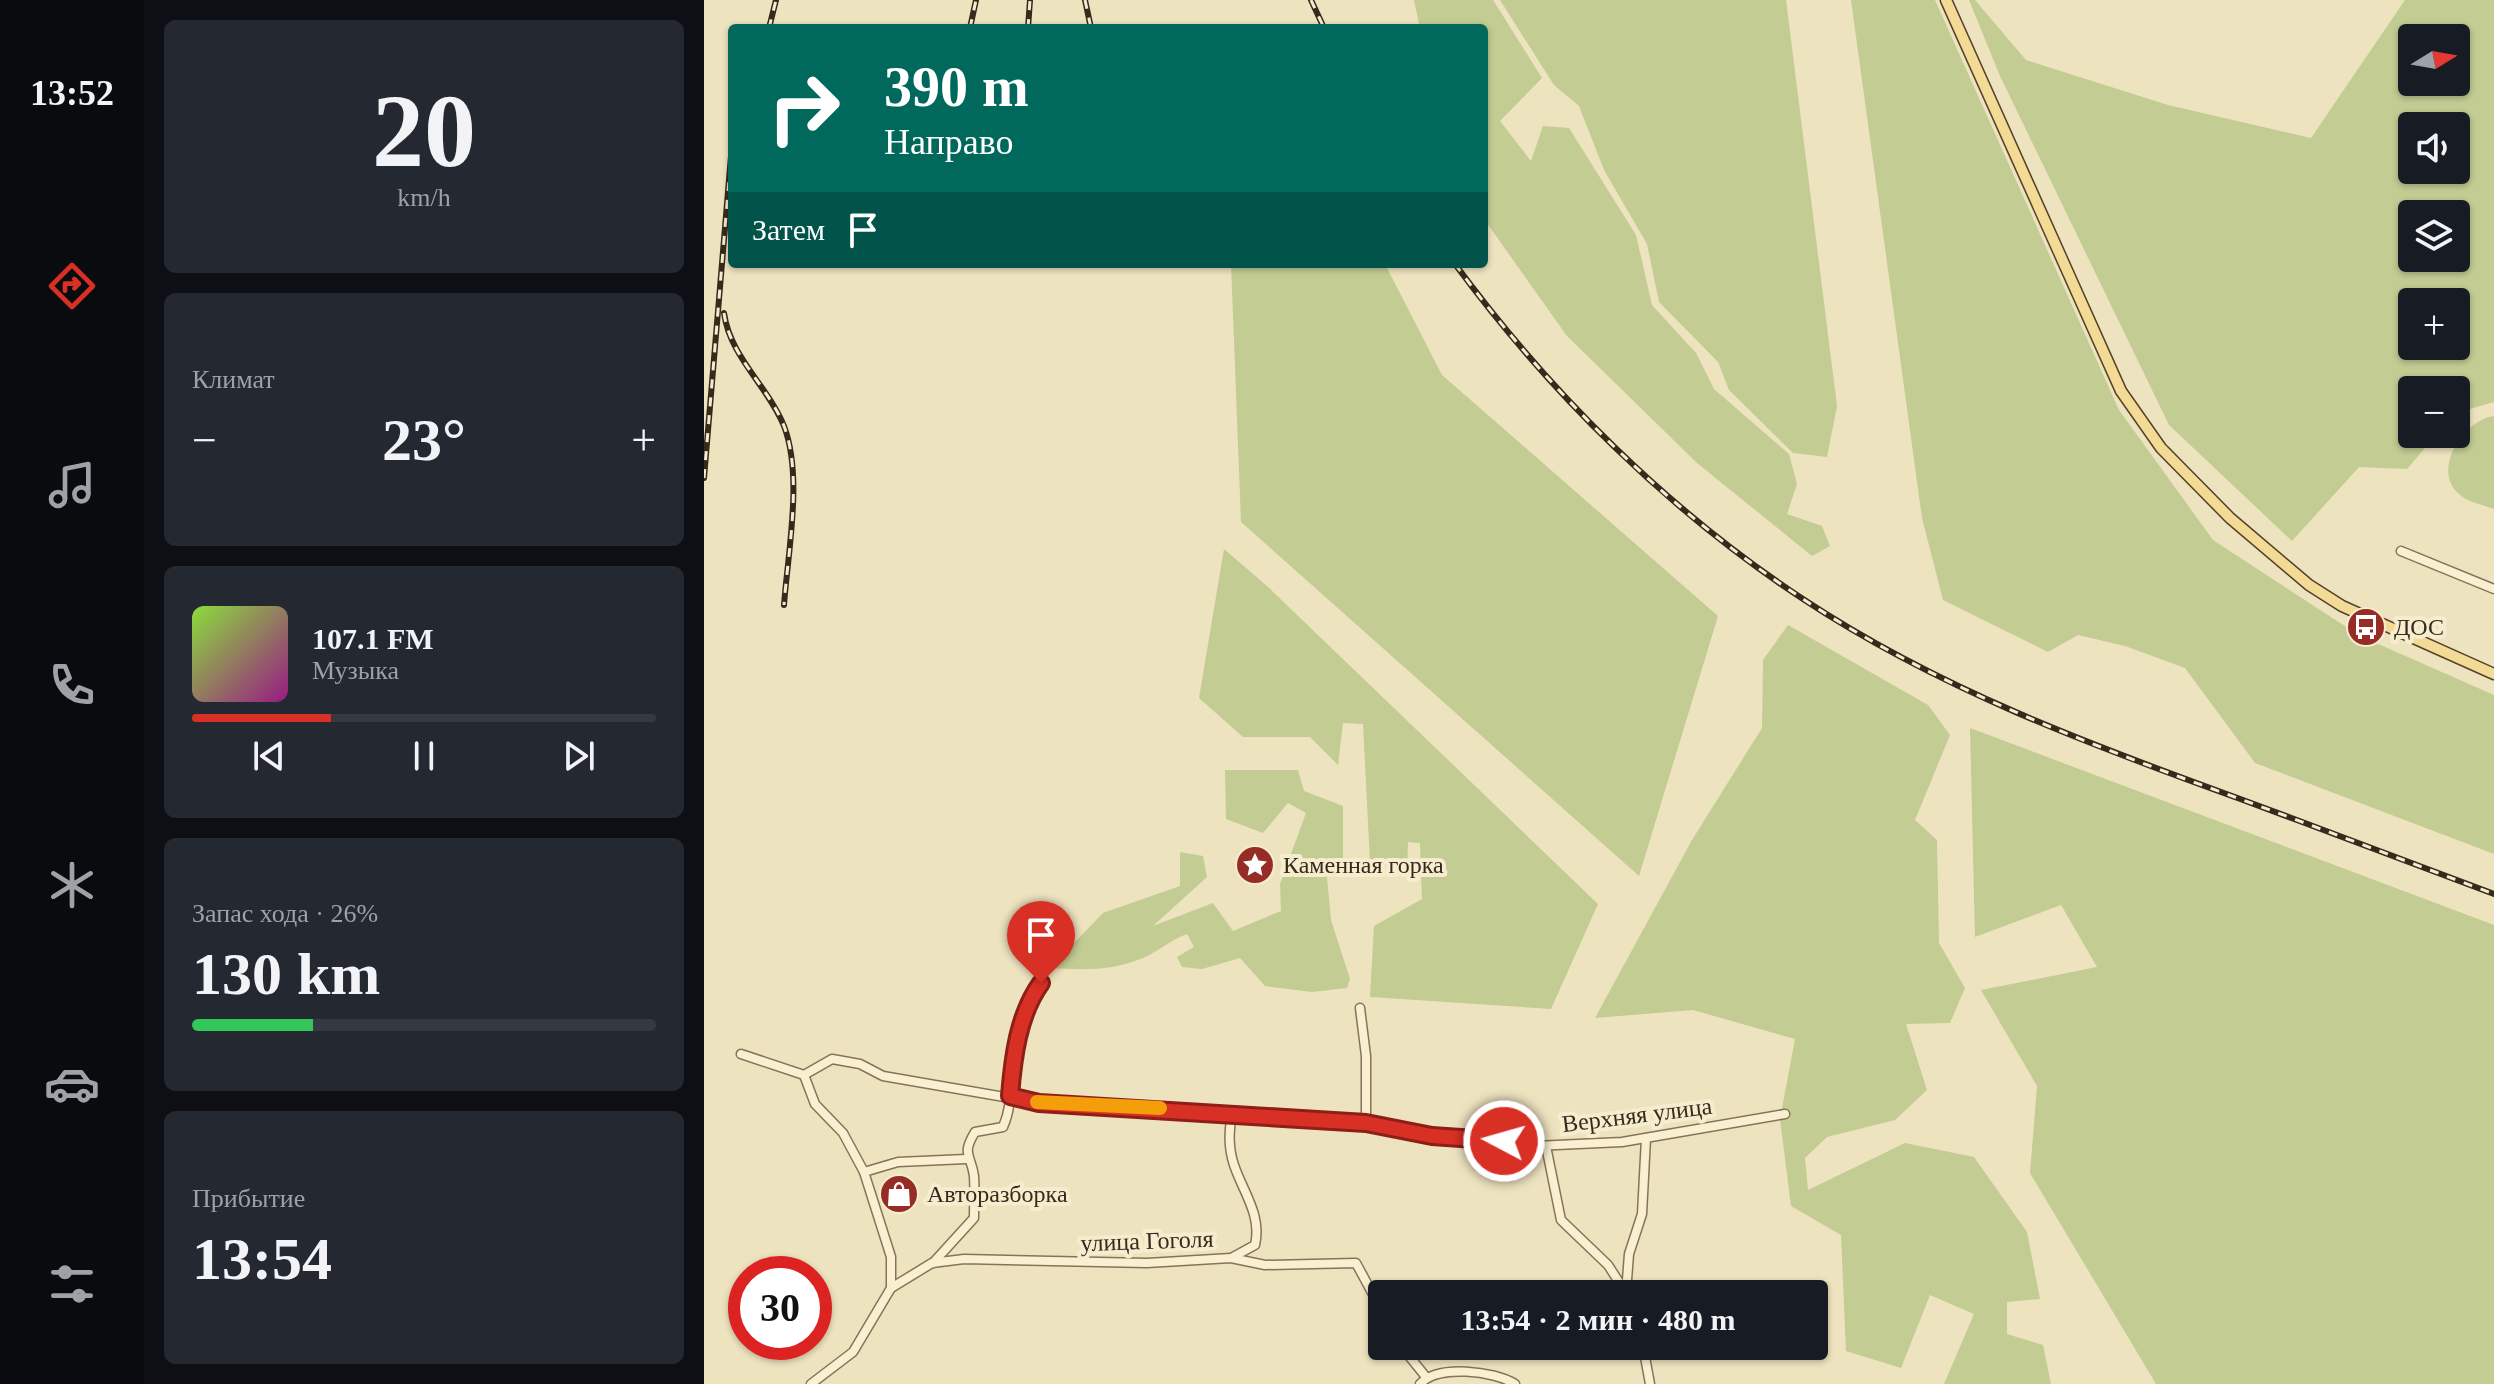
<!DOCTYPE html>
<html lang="ru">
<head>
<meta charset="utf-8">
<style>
  body { margin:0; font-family:"Times New Roman",serif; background:#242831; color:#f1f3f6; height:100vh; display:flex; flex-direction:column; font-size:30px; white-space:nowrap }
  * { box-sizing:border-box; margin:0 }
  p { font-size:26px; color:#9ea1a6 }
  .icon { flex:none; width:44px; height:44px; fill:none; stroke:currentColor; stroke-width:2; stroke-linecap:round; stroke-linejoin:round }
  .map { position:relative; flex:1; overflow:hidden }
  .drawer { display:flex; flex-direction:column; gap:20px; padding:20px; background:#0d0f14; width:560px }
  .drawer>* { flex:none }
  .hud { position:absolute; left:24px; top:24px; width:760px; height:244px; border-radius:8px; box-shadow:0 2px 6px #0004; background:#00695c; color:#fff; overflow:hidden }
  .needle { width:52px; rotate:79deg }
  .buttons { position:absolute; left:1694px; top:24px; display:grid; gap:16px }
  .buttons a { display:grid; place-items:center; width:72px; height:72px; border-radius:8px; background:#171b24; box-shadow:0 2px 6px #0004; font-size:40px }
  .speed { position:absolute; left:24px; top:1256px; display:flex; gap:16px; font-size:40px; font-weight:700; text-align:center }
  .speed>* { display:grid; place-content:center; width:104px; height:104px; border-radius:50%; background:#171b24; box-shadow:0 2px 6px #0004; line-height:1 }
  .speed .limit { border:12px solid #d22; background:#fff; color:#111 }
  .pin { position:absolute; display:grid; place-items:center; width:68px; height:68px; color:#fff; margin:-82px -34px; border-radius:50% 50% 50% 0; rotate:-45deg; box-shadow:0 0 8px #0007 }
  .pin .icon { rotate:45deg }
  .me { position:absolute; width:88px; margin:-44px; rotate:276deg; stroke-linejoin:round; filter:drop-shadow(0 0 6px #0008) }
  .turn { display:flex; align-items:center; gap:28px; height:168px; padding:0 24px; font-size:36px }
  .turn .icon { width:104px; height:104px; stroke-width:2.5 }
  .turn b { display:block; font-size:56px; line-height:68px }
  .then { display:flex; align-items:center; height:76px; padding:0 24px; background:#0003; gap:16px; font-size:30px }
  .big { font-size:60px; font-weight:600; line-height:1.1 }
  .drawer .widget { flex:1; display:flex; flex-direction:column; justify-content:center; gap:12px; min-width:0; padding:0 28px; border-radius:12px; background:#242831 }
  .drawer .dial { align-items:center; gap:0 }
  .dial b { font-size:104px; line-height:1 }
  .song { display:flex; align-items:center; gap:24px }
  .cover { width:96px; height:96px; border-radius:12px; background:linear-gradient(135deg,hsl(90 70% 55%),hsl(310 70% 35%)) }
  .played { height:8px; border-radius:4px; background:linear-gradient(90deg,#d93025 30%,#363941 30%) }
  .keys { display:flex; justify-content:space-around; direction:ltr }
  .heat { display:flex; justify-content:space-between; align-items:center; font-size:44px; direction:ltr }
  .charge { height:12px; border-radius:6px; background:linear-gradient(90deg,#34c759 26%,#363941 0) }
  .trip { position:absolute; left:664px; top:1280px; width:460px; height:80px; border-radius:8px; background:#171b24; box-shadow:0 2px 6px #0004; font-weight:600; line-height:80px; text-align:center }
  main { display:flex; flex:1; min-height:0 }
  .menu { display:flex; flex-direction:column; width:144px; justify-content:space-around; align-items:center; background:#090b0e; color:#9ea1a6 }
  .menu .icon { width:56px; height:56px }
  .menu .selected { color:#d93025 }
  .menu b { font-size:36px; color:#f1f3f6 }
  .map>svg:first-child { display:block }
  .green { fill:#c2cc93; fill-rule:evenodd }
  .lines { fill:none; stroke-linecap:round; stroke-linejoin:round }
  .minor-casing { stroke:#877357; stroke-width:11 }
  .major-casing { stroke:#54412c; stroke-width:13 }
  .minor { stroke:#f9f0d2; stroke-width:8 }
  .major { stroke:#f3db95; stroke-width:10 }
  .rail-casing { stroke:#362a1c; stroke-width:6 }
  .rail { stroke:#f6ecce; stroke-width:3; stroke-dasharray:9; stroke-linecap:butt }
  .route-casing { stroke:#8d1f18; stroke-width:20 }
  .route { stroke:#d93025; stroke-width:14 }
  .slow { stroke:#f59e0b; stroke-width:14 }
  .labels { text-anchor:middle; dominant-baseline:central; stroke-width:8; stroke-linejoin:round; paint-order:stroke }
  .poi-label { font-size:24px; fill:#362a1c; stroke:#f6ecce; text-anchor:start }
  .street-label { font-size:24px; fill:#362a1c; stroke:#f6ecce }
</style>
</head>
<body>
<main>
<nav class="menu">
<b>13:52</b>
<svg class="icon selected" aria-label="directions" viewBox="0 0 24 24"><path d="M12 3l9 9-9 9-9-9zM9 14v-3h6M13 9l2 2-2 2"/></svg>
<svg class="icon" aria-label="music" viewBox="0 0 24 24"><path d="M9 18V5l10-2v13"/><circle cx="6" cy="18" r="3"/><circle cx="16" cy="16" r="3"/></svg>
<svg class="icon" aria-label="phone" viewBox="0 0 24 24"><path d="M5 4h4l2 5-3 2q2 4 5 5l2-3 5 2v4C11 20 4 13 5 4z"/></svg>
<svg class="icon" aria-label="climate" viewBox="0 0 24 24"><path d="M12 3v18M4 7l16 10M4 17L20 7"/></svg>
<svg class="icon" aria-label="car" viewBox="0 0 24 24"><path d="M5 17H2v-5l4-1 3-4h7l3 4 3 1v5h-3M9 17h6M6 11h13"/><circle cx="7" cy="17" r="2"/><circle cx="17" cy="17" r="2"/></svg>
<svg class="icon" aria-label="filters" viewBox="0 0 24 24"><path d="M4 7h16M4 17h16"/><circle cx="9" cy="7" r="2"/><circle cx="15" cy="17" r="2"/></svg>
</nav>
<section class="drawer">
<div class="widget dial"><b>20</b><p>km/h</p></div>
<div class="widget"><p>Климат</p>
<div class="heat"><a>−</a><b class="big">23°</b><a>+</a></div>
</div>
<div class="widget">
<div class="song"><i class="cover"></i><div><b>107.1 FM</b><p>Музыка</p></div></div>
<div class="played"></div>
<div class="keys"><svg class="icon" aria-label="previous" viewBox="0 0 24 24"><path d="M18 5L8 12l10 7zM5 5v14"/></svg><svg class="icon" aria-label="pause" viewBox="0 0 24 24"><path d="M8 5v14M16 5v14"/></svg><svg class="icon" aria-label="next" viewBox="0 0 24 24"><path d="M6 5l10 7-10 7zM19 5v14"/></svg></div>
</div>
<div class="widget"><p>Запас хода · 26%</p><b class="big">130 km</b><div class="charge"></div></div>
<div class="widget"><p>Прибытие</p><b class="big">13:54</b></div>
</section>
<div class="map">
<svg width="1790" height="1384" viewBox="0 0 1790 1384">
  <rect width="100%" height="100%" fill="#eee3bf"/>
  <g class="green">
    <polygon points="710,0 789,0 838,78 796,121 827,161 839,126 865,128 932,235 948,305 992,353 1010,389 1085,454 1093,484 1083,514 1118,526 1126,546 1108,556 993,463 863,336 780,219 780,28 716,28"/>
    <polygon points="796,0 1082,0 1133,406 1123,457 1089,453 1025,390 1014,362 955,302 943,244 900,170 875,106 850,85"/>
    <polygon points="1147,0 1231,0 1415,410 1509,540 1656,636 1790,695 1790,854 1551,763 1481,668 1421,646 1374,635 1344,652 1239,600 1218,518"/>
    <path d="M 1265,0 L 1271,0 L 1322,60 L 1464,105 L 1607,138 L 1701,0 L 1790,0 L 1790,402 L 1752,413 L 1752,390 L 1708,390 L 1708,434 L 1733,434 L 1703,469 L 1655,467 L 1588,541 L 1465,425 L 1296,76 ZM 1708,38 L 1752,38 L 1752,82 L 1708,82 ZM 1708,126 L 1752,126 L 1752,170 L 1708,170 ZM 1752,214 L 1752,258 L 1708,258 L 1708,214 ZM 1708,302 L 1752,302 L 1752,346 L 1708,346 Z"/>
    <polygon points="527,264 681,264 738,375 1014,616 935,876 537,522"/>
    <path d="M 1790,416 L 1790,509 C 1779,505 1763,502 1755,494 C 1727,469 1760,420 1790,416 Z"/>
    <polygon points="520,549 563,586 894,904 847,1009 666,997 670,926 718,899 716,843 704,842 703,872 666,862 659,724 639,723 634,765 606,737 539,737 495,698"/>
    <polygon points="1084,625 1224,705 1246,735 1211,820 1233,840 1235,943 1261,988 1246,1023 1202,1024 1223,1090 1191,1120 1123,1137 1101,1158 1104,1190 1201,1143 1270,1157 1323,1232 1336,1299 1303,1302 1303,1334 1339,1345 1347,1384 1240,1384 1270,1314 1226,1295 1197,1368 1142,1351 1137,1235 1087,1206 1076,1119 1091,1039 989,1010 891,1018 988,840 1058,728 1059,660"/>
    <polygon points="1266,728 1790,925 1790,1384 1452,1384 1326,1173 1333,1086 1277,990 1393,967 1357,905 1271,937"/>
    <path d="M 521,770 L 594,770 L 600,791 L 639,806 L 639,862 L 622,867 L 627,920 L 646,979 L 643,988 L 608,992 L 561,986 L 536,958 L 498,969 L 478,967 L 473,957 L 490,947 L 483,934 C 466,940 455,951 439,958 C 407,971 380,970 346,968 L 399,913 L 476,886 L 476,852 L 499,856 L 503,877 L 449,926 L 509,903 L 529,931 L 577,911 L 576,884 L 602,813 L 584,803 L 559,833 L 522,819 Z"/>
  </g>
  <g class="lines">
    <g class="minor-casing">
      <g id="minor">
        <polyline points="1697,551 1790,589"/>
        <polyline points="656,1008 662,1056 662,1123"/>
        <polyline points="37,1054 100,1075 128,1059 156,1064 179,1076 335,1103 662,1123 728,1136 778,1137 831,1146 918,1142 1081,1114"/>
        <polyline points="100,1075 111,1104 139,1133 160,1172 187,1257 187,1288 149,1352 107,1384"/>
        <path d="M 528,1113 C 525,1131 524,1147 530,1165 C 539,1192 558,1215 551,1245 L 529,1257"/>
        <polyline points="842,1146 857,1220 904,1265 922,1293"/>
        <polyline points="160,1172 194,1162 262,1159"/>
        <path d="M 229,1263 L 270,1218 C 270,1204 271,1190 270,1176 C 267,1154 257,1155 271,1132 L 299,1127 C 308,1107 306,1088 308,1066 C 311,1039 321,1005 337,983"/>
        <polyline points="187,1288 228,1263 260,1259 443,1263 527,1258 561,1265 652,1263 678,1311"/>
        <polyline points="922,1293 925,1254 938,1214 942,1138"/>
        <polyline points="697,1346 722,1377"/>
        <polyline points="939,1346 946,1384"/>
        <path d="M 716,1384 C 734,1364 790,1371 811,1384"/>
      </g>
    </g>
    <g class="major-casing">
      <polyline id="major" points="1242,0 1417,391 1457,448 1526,518 1605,585 1638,606 1790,674"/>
    </g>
    <use href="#minor" class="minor"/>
    <use href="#major" class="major"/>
    <g class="rail-casing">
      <g id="rail">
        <polyline points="381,0 387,28"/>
        <polyline points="607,0 620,28"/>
        <polyline points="65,28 72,0"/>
        <polyline points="266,28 272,0"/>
        <polyline points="324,28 326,0"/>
        <path d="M 751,264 C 846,393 965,511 1099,599 C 1235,689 1387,745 1539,800 C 1623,831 1707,863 1790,894"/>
        <path d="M 20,313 C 26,357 64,386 80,426 C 99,476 84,551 80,605"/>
        <polyline points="0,478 28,144"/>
      </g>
    </g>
    <use href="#rail" class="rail"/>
  </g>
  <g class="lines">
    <g class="route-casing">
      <path id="route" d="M 337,983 C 314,1015 309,1058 306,1096 L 335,1103 L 662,1123 L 728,1136 L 800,1141"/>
    </g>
    <use href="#route" class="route"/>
    <polyline class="slow" points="333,1102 456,1108"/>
  </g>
  <defs>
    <g id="bus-disc" transform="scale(2)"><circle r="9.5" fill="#962c26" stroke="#f6ecce"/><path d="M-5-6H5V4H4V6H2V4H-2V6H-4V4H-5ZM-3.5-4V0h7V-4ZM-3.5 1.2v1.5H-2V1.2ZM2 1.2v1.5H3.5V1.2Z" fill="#fff"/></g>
    <g id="sight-disc" transform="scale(2)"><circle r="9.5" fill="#962c26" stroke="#f6ecce"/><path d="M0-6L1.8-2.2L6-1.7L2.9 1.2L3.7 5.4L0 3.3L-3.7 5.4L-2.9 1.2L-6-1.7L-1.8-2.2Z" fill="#fff"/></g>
    <g id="shop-disc" transform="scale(2)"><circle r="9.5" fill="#962c26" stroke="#f6ecce"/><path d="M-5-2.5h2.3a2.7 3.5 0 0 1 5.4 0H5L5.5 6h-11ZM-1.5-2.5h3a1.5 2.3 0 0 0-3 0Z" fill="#fff"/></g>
  </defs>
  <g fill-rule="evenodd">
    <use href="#bus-disc" x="1662" y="627"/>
    <use href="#sight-disc" x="551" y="865"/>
    <use href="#shop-disc" x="195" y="1194"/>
  </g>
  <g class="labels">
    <g class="poi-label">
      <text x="1690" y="627">ДОС</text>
      <text x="579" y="865">Каменная горка</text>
      <text x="223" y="1194">Авторазборка</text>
    </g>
    <g class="street-label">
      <text transform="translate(933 1115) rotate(-7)">Верхняя улица</text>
      <text transform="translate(443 1241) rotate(-2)">улица Гоголя</text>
    </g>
  </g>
</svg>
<div class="buttons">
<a><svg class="needle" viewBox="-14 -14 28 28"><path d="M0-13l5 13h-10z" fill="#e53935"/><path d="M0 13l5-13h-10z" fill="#9ea1a6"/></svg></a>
<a><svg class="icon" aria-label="sound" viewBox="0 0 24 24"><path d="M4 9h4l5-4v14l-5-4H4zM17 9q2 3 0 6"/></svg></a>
<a><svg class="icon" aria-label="layers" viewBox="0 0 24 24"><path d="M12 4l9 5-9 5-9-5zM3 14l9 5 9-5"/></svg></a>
<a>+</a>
<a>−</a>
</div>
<div class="speed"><div class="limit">30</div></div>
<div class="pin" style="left:337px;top:983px;background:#d93025"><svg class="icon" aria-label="arrive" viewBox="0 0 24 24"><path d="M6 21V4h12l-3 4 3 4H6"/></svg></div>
<svg class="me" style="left:800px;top:1141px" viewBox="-20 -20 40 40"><circle r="17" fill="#d93025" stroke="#fff" stroke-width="3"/><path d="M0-11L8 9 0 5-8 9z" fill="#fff"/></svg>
<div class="trip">13:54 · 2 мин · 480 m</div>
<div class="hud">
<div class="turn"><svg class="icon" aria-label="right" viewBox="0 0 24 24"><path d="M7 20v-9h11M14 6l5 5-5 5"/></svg><div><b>390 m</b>Направо</div></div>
<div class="then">Затем<svg class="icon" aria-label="arrive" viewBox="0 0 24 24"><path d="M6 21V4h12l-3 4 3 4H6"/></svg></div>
</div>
</div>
</main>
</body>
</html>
